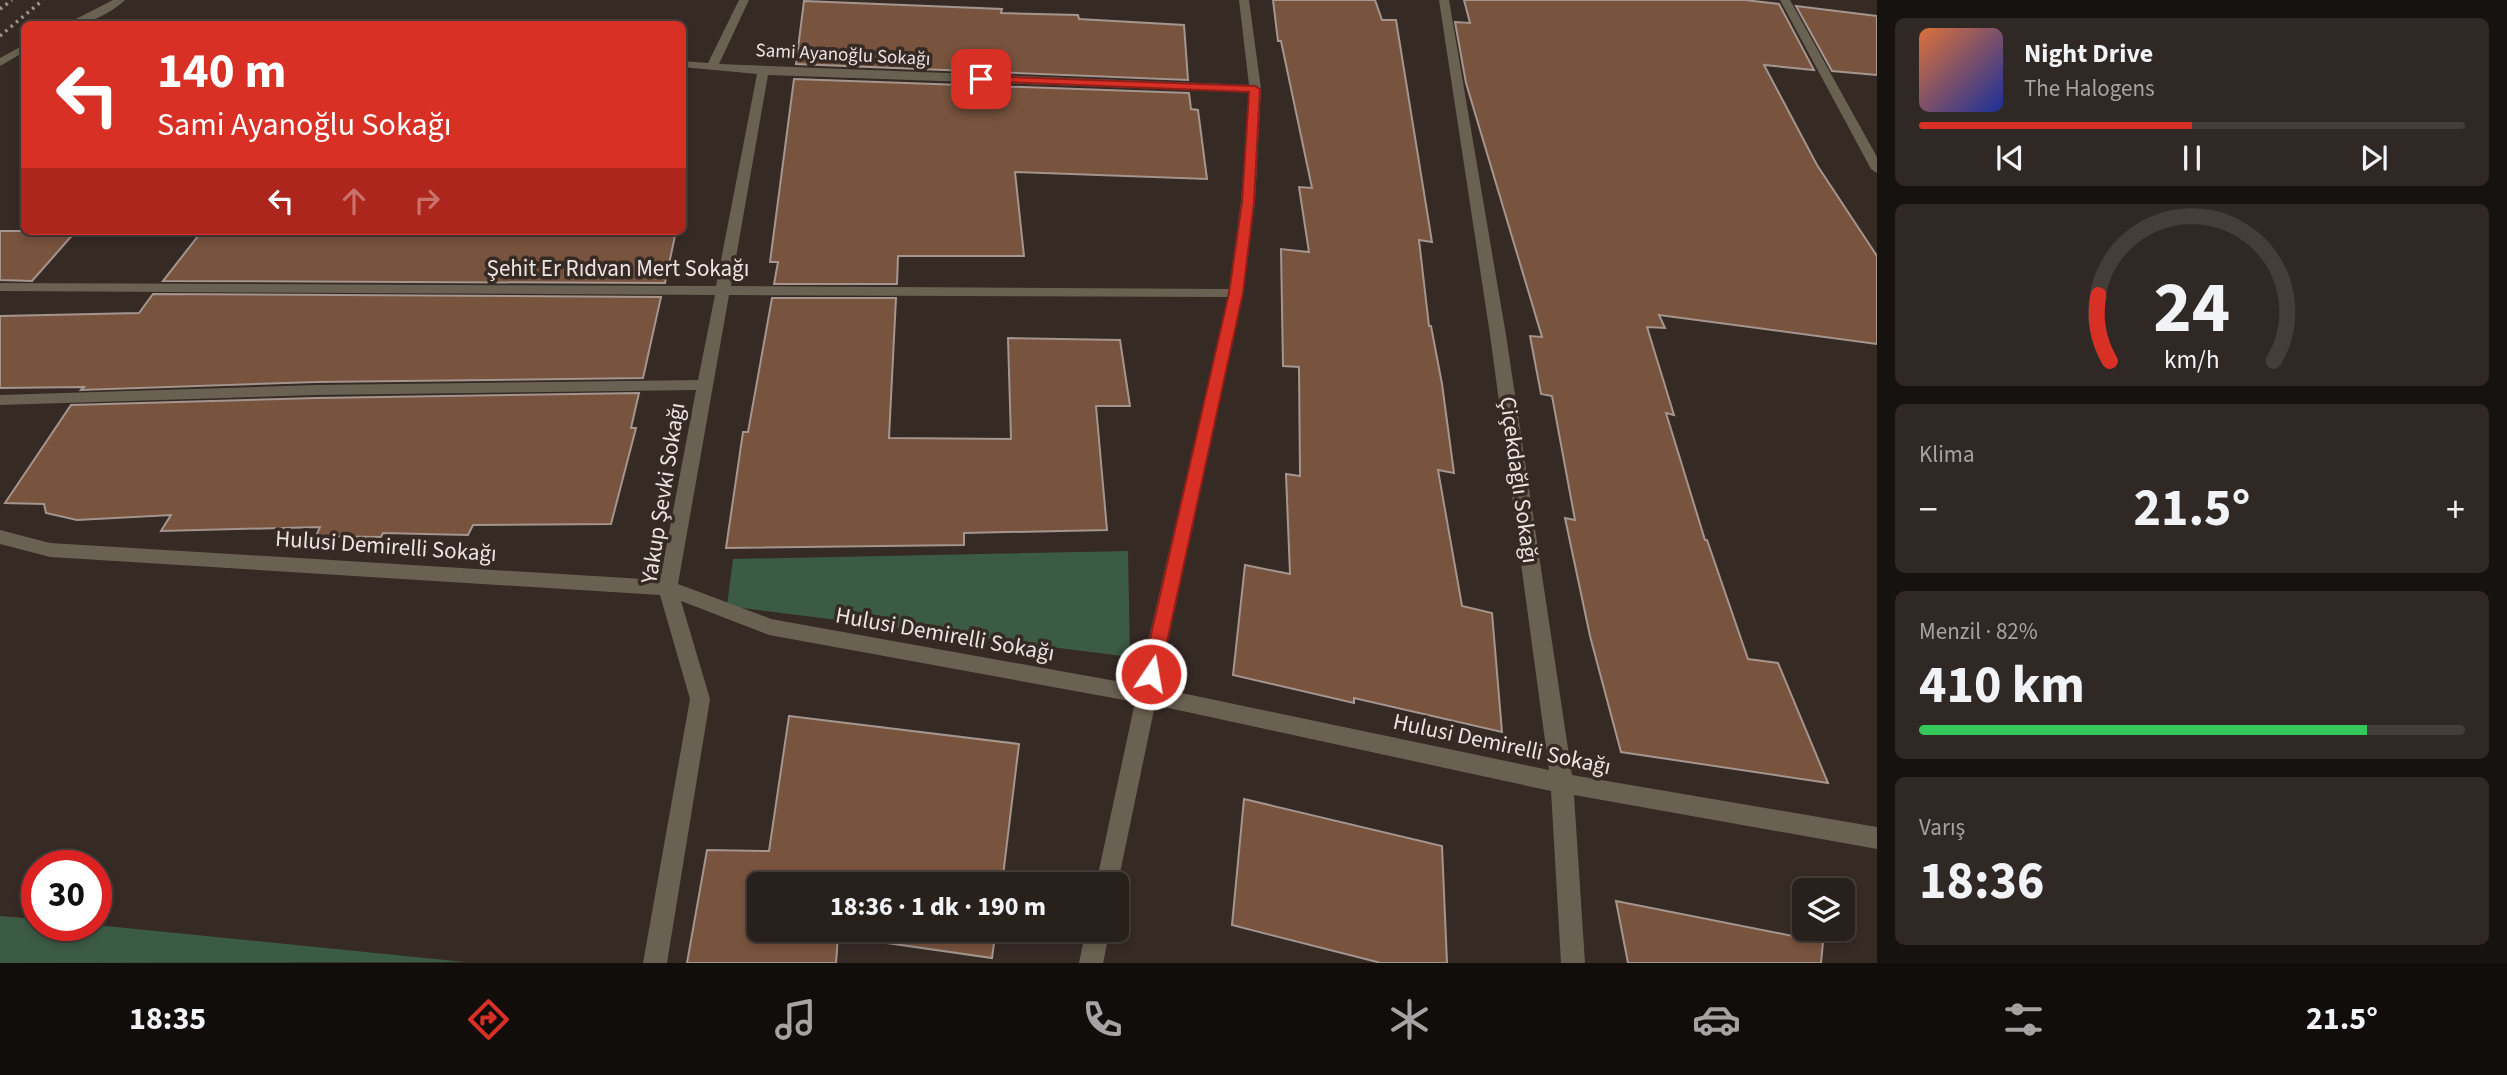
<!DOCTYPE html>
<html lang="tr">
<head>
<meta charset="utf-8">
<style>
  body { margin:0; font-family:"Source Sans 3",sans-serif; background:#302824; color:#f1f3f6; height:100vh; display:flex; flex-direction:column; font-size:26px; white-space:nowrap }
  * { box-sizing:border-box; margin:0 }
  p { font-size:23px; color:#a5a3a3 }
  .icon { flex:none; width:38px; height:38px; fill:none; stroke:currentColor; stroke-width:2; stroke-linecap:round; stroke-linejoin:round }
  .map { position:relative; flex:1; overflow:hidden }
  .sheet { display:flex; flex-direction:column; gap:18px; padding:18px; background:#16120f; width:630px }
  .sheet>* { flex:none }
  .hud { position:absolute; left:21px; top:21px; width:665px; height:214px; border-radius:10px; box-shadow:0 4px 10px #0003,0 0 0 2px #443e3a; background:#d93025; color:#fff; overflow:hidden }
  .tools { position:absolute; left:1792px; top:878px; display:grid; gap:14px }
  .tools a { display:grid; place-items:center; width:63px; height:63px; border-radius:10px; background:#28201b; box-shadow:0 4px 10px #0003,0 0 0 2px #443e3a; font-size:35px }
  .speed { position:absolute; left:21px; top:850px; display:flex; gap:14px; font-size:35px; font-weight:700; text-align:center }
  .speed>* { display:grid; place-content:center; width:91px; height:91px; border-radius:50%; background:#28201b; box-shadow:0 4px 10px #0003,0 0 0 2px #443e3a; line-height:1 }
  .speed .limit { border:10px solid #d22; background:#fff; color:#111 }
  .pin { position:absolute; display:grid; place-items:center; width:60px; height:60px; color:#fff; margin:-30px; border-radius:14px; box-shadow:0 4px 10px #0006 }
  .me { position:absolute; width:77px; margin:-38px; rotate:12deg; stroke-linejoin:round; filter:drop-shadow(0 0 5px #0008) }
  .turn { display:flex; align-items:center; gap:24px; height:147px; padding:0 21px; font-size:32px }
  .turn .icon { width:91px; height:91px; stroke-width:2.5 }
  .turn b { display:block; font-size:49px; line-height:60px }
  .lanes { display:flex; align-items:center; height:66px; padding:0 21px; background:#0003; justify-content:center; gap:35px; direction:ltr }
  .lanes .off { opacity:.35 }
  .big { font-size:52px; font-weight:700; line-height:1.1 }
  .sheet .card { flex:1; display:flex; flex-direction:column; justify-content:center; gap:10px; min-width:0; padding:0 24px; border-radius:10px; background:#302824 }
  .sheet .dial { align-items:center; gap:0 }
  .dial svg { height:182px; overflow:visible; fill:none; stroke:#443e3a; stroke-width:7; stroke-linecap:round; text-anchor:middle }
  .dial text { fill:#f1f3f6; stroke:none }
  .song { display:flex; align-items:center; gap:21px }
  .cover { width:84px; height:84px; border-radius:10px; background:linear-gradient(135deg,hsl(20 70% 55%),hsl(230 70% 35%)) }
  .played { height:7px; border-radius:4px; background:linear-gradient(90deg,#d93025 50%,#443e3a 50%) }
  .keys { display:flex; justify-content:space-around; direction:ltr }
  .heat { display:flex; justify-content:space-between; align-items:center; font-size:38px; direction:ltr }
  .charge { height:10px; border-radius:5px; background:linear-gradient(90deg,#34c759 82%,#443e3a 0) }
  .trip { position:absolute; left:747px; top:872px; width:382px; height:70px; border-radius:10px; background:#28201b; box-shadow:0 4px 10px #0003,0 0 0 2px #443e3a; font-weight:700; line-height:70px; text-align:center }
  .menu { display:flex; height:112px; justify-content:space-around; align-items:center; background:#100d0b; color:#a5a3a3 }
  .menu .icon { width:49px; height:49px }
  .menu .on { color:#d93025 }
  .menu b { font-size:32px; color:#f1f3f6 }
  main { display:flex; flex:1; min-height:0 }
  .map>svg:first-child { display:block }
  .green { fill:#3c5b45 }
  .building { fill:#78533e; stroke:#a4958e; stroke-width:2 }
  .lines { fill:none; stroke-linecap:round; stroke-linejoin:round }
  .street { fill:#696151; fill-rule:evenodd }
  .rail { stroke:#9d938e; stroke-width:3.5; stroke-dasharray:2.5 4.5; stroke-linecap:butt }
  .route { fill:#d93025; stroke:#8d1f18; stroke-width:2 }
  .labels { text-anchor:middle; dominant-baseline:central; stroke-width:7; stroke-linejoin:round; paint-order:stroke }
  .far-street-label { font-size:19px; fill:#ece4e0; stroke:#362a24 }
  .street-label { font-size:23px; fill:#ece4e0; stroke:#362a24 }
</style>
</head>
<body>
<main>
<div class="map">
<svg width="1877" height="963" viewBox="0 0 1877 963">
  <rect width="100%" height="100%" fill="#362a24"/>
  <g class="green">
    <polygon points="1128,551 1130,657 727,606 733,559"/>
    <polygon points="0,916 37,919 37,926 96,925 465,962 0,963"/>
  </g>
  <g class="building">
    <polygon points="1273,0 1375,0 1382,20 1396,20 1432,242 1419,240 1429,326 1431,326 1442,384 1454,473 1438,470 1462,606 1492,613 1502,732 1354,698 1354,703 1233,675 1245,565 1290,574 1286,474 1300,476 1299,367 1283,366 1281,249 1309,252 1299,187 1312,188 1281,41 1278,41"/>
    <polygon points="1464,0 1745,0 1779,4 1814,70 1764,65 1817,165 1877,256 1877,344 1659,315 1665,328 1647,327 1674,415 1666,413 1705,540 1707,540 1748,659 1778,663 1828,783 1621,752 1590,636 1565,518 1575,520 1552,396 1541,394 1530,336 1542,337 1466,83 1455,22 1470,23"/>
    <polygon points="804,1 1002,9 1001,13 1078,15 1079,19 1184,25 1188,80 796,64"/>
    <polygon points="1796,6 1877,16 1877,75 1832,71"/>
    <polygon points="794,79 1189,93 1191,109 1198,110 1207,179 1015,172 1024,256 898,256 897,284 774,284 778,262 770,262"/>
    <polygon points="0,231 76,231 32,281 0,280"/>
    <polygon points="202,231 676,231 665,283 163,281"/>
    <polygon points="153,294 661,297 643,378 316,382 81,390 84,387 0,388 0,316 139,313"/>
    <polygon points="772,298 896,298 889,438 1011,439 1008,338 1120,340 1130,406 1096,406 1107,530 964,533 964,545 726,548 743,432 748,432"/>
    <polygon points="639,393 631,428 636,428 611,524 473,525 468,535 383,533 381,537 316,536 320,527 161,531 171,515 77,520 46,513 44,504 5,503 71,405 316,398"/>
    <polygon points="789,716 1019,744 1002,884 760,884 760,929 996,929 992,958 838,936 836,963 687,963 707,850 769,851"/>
    <polygon points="1244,799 1442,846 1447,963 1381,963 1232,925"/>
    <polygon points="1616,901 1823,942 1821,963 1628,963"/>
  </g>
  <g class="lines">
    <g class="street">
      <path d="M 113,0 L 125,0 C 110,14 86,26 66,24 Z"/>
      <path d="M 739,0 L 749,0 L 719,64 L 1249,85 L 1239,0 L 1249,0 L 1261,89 L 1255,202 L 1243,293 L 1158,688 L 1549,770 L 1490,335 L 1439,0 L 1449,0 L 1506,335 L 1572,775 L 1877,827 L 1877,849 L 1574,795 L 1585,963 L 1561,963 L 1551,791 L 1155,705 L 1116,892 L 1116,884 L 1096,884 L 1135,702 L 769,635 L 681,601 L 710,699 L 667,963 L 643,963 L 690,699 L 660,595 L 50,557 L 0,544 L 0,530 L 50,543 L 660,580 L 696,390 L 316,395 L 0,405 L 0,395 L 316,385 L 698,380 L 715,295 L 0,291 L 0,283 L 716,286 L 757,74 L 682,67 L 682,61 L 708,63 ZM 768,75 L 1249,92 L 1241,202 L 1229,289 L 731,286 ZM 729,295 L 1228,297 L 1138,685 L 771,619 L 678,584 Z"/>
      <polygon points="1780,0 1790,0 1877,157 1877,173 1871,169"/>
      <polygon points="24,45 24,52 0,66 0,58"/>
      <polygon points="1086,929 1110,929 1103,963 1079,963"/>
    </g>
    <g class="rail">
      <polyline points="0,9 12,0"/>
      <polyline points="0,36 43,0"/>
    </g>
  </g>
  <polygon class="route" points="981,76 1255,86 1260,89 1254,202 1243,293 1160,674 1158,679 1151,682 1144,679 1142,674 1229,293 1242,202 1249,92 978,81 978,77"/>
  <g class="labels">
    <g class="far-street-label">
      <text transform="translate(843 55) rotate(3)">Sami Ayanoğlu Sokağı</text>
    </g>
    <g class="street-label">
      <text x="618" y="268">Şehit Er Rıdvan Mert Sokağı</text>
      <text transform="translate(1519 480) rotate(82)">Çiçekdağlı Sokağı</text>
      <text transform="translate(663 493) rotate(-81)">Yakup Şevki Sokağı</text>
      <text transform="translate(386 546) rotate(4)">Hulusi Demirelli Sokağı</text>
      <text transform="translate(945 634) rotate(10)">Hulusi Demirelli Sokağı</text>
      <text transform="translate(1502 744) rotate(12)">Hulusi Demirelli Sokağı</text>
    </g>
  </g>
</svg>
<div class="tools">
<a><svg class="icon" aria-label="layers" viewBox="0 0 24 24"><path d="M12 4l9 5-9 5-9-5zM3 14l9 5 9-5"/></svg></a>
</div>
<div class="speed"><div class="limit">30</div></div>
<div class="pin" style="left:981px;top:79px;background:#d93025"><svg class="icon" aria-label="arrive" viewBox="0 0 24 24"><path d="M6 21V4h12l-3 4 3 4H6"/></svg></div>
<svg class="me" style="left:1151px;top:674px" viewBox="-20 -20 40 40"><circle r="17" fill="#d93025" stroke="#fff" stroke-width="3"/><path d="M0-11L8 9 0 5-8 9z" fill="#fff"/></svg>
<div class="trip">18:36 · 1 dk · 190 m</div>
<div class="hud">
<div class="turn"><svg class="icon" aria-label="left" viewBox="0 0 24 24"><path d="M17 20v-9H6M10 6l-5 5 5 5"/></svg><div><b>140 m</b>Sami Ayanoğlu Sokağı</div></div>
<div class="lanes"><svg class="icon" aria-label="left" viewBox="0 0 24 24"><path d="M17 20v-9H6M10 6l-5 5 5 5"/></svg><svg class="icon off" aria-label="ahead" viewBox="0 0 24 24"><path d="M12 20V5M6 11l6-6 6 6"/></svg><svg class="icon off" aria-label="right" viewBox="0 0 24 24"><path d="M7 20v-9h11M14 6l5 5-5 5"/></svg></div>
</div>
</div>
<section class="sheet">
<div class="card">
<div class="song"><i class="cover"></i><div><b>Night Drive</b><p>The Halogens</p></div></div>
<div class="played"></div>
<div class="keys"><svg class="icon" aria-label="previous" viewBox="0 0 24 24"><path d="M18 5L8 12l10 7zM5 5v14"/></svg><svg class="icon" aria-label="pause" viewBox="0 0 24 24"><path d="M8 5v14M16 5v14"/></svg><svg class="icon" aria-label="next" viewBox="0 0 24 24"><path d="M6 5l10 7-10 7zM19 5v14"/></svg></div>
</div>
<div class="card dial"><svg viewBox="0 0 100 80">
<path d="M14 69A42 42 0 1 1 86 69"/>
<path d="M14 69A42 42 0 0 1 9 40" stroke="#d93025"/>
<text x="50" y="56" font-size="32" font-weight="700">24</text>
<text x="50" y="72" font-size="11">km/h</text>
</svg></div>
<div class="card"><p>Klima</p>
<div class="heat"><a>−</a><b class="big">21.5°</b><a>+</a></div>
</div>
<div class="card"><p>Menzil · 82%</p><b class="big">410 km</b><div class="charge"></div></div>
<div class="card"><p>Varış</p><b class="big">18:36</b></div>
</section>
</main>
<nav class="menu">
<b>18:35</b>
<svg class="icon on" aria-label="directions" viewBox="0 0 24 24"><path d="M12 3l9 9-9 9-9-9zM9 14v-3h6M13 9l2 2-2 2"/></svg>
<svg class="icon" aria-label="music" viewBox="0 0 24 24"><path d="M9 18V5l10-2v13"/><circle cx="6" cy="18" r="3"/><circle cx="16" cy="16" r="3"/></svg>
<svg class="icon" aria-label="phone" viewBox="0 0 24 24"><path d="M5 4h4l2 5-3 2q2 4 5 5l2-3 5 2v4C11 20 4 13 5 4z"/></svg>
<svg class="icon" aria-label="climate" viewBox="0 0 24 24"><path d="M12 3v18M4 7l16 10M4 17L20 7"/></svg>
<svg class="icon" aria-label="car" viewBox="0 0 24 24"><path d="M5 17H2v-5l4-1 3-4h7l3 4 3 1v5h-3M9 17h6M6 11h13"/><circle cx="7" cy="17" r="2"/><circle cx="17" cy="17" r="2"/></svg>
<svg class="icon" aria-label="filters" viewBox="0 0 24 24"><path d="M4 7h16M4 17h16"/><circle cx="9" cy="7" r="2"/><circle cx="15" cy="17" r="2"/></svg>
<b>21.5°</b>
</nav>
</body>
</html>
